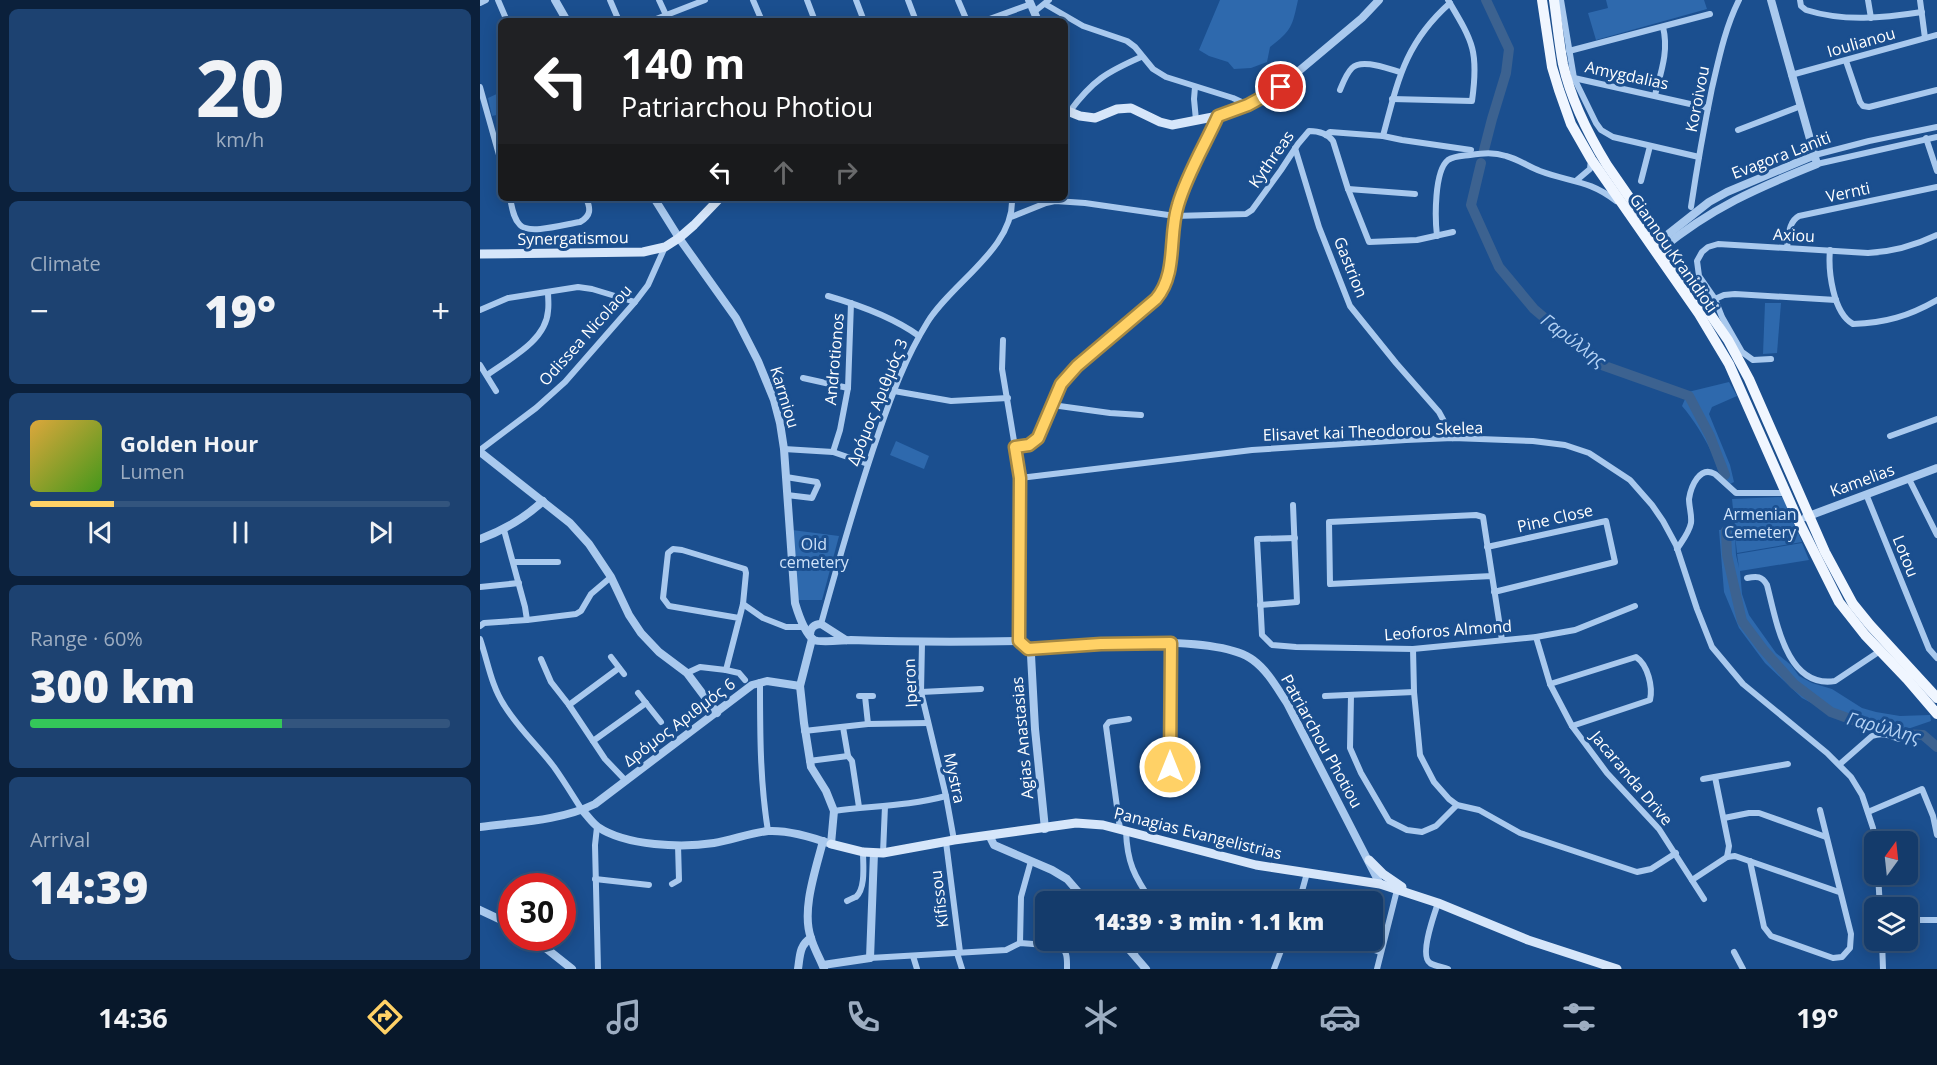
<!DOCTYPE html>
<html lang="en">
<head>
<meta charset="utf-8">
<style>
  body { margin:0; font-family:"Open Sans",sans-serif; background:#1d4271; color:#f1f3f6; height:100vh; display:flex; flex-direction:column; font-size:22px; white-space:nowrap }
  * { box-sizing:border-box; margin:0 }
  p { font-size:20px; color:#9dadc1 }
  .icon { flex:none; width:33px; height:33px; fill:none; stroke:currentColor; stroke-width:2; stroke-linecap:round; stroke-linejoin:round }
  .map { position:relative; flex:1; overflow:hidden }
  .side { display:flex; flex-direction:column; gap:9px; padding:9px; background:#0b203b; width:480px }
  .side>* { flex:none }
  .hud { position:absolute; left:18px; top:18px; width:570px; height:183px; border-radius:9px; box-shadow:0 3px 15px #0003,0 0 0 2px #33557e; background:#202124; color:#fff; overflow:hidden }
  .needle { width:39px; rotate:15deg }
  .tools { position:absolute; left:1384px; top:831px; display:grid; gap:12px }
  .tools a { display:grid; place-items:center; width:54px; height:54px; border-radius:9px; background:#143b6b; box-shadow:0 3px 15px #0003,0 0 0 2px #33557e; font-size:30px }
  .speed { position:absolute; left:18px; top:873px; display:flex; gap:12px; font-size:30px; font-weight:700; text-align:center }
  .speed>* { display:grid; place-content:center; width:78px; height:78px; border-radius:50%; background:#143b6b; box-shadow:0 3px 15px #0003,0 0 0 2px #33557e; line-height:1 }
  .speed .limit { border:9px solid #d22; background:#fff; color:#111 }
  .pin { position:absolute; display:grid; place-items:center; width:51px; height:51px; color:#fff; margin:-26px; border:3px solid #fff; border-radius:50%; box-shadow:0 2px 6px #0007 }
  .me { position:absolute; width:66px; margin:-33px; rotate:0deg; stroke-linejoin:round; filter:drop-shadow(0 0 4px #0008) }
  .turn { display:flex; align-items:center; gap:21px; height:126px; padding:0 24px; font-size:27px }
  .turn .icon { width:78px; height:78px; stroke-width:2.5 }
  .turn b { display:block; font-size:42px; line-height:51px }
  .lanes { display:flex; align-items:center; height:57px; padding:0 24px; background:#0003; justify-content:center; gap:30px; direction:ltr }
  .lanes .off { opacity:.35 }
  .big { font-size:45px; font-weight:800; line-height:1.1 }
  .side .card { flex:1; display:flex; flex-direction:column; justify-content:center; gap:9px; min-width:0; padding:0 21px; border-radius:9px; background:#1d4271 }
  .side .dial { align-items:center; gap:0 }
  .dial b { font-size:78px; line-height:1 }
  .song { display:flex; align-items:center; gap:18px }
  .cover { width:72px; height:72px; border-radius:9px; background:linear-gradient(135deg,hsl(40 70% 55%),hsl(100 70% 35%)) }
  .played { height:6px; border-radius:3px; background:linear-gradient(90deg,#ffd166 20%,#33557e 20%) }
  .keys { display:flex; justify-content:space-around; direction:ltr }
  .heat { display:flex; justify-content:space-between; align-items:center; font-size:33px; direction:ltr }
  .charge { height:9px; border-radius:4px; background:linear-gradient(90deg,#34c759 60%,#33557e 0) }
  .trip { position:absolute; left:555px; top:891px; width:348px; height:60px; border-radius:9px; background:#143b6b; box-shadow:0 3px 15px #0003,0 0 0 2px #33557e; font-weight:800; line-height:60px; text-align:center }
  .tabs { display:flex; height:96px; justify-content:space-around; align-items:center; background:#08182b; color:#9dadc1 }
  .tabs .icon { width:42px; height:42px }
  .tabs .selected { color:#ffd166 }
  .tabs b { font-size:27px; color:#f1f3f6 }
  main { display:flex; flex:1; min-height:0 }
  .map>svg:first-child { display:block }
  .green { fill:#2e69ad }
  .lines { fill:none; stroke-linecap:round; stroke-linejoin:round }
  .river { stroke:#3c6290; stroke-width:10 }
  .minor { stroke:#a9c9ee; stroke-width:6 }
  .tertiary { stroke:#a9c9ee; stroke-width:8 }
  .secondary { stroke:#d6e6fa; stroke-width:9 }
  .primary { stroke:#f0f6ff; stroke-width:10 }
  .route-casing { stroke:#a68842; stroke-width:15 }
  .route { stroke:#ffd166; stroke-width:10 }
  .labels { text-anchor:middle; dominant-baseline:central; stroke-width:6; stroke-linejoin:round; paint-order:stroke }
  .street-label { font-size:16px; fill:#fff; stroke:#1b4f8f }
  .park-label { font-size:16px; fill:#cfe3fa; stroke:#1b4f8f }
  .water-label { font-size:18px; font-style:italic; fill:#b5d3f5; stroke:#1b4f8f }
</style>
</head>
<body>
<main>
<section class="side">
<div class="card dial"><b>20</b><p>km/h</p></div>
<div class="card"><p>Climate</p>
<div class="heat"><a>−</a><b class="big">19°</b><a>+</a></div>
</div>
<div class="card">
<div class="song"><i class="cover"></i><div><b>Golden Hour</b><p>Lumen</p></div></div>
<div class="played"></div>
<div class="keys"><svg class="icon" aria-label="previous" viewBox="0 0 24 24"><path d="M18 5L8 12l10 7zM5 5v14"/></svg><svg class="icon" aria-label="pause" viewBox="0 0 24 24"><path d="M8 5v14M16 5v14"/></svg><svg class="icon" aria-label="next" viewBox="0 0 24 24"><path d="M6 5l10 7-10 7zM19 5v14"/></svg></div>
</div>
<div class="card"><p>Range · 60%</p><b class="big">300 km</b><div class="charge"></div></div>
<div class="card"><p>Arrival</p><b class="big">14:39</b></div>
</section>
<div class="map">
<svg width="1457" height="969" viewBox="0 0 1457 969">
  <rect width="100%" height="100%" fill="#1b4f8f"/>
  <g class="green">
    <path d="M 740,0 L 818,0 C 812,27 812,30 790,47 L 787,62 L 771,68 L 754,69 L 748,62 L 729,56 L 719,50 Z"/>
    <polygon points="1126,0 1224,0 1227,9 1116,40 1108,13 1128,8"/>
    <polygon points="21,92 21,114 12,116 8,98"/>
    <polygon points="1285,303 1301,303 1297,353 1283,354"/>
    <path d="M 1249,382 L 1257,396 L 1232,407 L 1229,414 L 1250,465 L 1254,482 L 1250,484 C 1233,469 1240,469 1231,451 C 1223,435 1214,420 1202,406 L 1208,392 Z"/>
    <polygon points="416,441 449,456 444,469 410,455"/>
    <polygon points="1303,497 1322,542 1257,553 1255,535 1256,555 1259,568 1257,554 1322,543 1329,560 1260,571 1262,594 1269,615 1296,653 1311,665 1319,676 1332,683 1352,689 1382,708 1396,712 1420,716 1450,715 1451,721 1413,734 1384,727 1354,715 1322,698 1285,663 1259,628 1244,592 1239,530 1255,528 1252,499"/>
    <polygon points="312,530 359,536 342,600 318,600"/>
  </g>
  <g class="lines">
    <g class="river">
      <polyline points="1004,150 1012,119 1026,73 1029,49 1006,0"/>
      <polyline points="1001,163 991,205 1019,267 1054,309 1119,364 1209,396 1230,436 1245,475"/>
      <polyline points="1246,531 1247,555 1262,621 1283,649 1314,684 1351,712 1392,727 1422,734 1443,735 1457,747"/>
    </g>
    <g class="minor">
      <polyline points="18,0 27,21"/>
      <polyline points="130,0 139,21"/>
      <polyline points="179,0 186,15"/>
      <polyline points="273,0 282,21"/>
      <polyline points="327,0 335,21"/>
      <polyline points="376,0 384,21"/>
      <polyline points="428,0 436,21"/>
      <polyline points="478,0 487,21"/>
      <polyline points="1081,0 1094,78 1116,123 1121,130 1133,137 1219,157"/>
      <path d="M 1320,0 L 1321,6 L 1326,10 C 1364,22 1403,18 1442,12"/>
      <polyline points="1388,0 1391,18"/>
      <polyline points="1440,0 1445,38"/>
      <polyline points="0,3 6,0"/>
      <polyline points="565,4 603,26 647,41 655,47 673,69 686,77 753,98 768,105"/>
      <polyline points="554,12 569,0"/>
      <polyline points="171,21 225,0"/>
      <polyline points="504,21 551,4"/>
      <polyline points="1089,51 1230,14"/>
      <polyline points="1366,61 1380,102 1383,106 1389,107 1457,90"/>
      <polyline points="1311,75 1457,35"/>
      <polyline points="1094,78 1228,108"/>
      <polyline points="0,87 21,162"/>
      <polyline points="715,87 714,99 716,120"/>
      <path d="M 860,90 C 863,83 866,74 872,68 C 882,58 908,69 920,72"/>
      <path d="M 1175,95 C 1181,72 1189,51 1183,27"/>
      <path d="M 912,99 L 992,101 C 999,51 993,42 968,0"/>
      <path d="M 590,111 C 613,80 627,72 661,57"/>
      <polyline points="1258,130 1321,106"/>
      <polyline points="846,135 850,132 903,136 922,140 991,150"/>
      <path d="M 903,136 C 918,80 925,43 970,3"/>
      <polyline points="1446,138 1457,171"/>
      <polyline points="815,148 839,227 870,306 916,363 959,412 973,438"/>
      <polyline points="1335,155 1389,141 1457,127"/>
      <polyline points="1337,164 1457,137"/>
      <polyline points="1097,180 1110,169 1111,159"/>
      <polyline points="1161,181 1170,146"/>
      <polyline points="868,189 935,194"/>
      <path d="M 30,198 C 32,207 33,218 40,225 C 49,235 86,224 100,222 C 111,216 111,209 106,198"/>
      <path d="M 1211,207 C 1217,167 1224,127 1232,88 C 1239,58 1245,28 1259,0"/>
      <path d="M 531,217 L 566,203 L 575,201 L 605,203 L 695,216 L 766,214 L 772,210 L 801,170 L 818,144 L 829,131 C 839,131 847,133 853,141 L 868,189 L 889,242 L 937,240 L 973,232"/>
      <path d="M 957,236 C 955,219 954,171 968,160 C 974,156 983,156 990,155 C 1003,153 1014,152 1026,156 C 1038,159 1049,167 1060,171 C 1089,182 1110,180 1136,201"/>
      <path d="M 1307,247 C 1309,236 1308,222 1319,216 L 1457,187"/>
      <path d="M 1350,250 C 1348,271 1353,313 1373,324 C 1405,323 1429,316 1457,300"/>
      <path d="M 348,296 C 379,305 413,317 439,336"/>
      <polyline points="1235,299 1244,295 1255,294 1356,300"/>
      <polyline points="0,310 28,298 98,287 112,289 155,302"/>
      <polyline points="523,340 522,369 535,447"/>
      <path d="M 1291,359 L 1273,360 L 1262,352 L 1242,317 L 1235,299 L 1219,276 L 1217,261 L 1222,252 L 1228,247 L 1238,244 L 1388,253 C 1413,252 1434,246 1457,235"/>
      <polyline points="0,365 16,391"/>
      <path d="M 7,375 C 29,359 66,341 68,311 C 69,305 68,298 68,292"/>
      <polyline points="323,378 368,388"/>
      <polyline points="414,391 471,401 528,398"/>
      <polyline points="572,405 630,413 661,415"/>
      <polyline points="1410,436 1457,419"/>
      <polyline points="304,449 353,452 388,464"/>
      <polyline points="0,450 56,408 85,382 155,302 168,285 185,247"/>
      <polyline points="353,452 360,430 368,388 371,303"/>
      <polyline points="306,477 337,482 338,485 332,498 307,495"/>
      <polyline points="540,478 772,450 926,440 973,438 1053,441 1085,445 1109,453 1150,480 1172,505 1183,521 1196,545 1217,609 1232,647 1263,684 1347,753 1371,777 1382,795 1393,828 1395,842"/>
      <polyline points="1429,479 1457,535"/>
      <polyline points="1386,494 1449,649 1457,658"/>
      <polyline points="24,530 45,607 47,620"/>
      <polyline points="815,538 777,539 782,635 792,645 816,647 933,649 1056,637 1095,630 1155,606"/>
      <polyline points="1007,547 1126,521 1135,562 1014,592"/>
      <path d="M 1197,549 C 1202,541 1209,533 1211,523 C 1212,515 1209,507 1209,499 C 1211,486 1220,465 1235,474 L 1256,493 L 1306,493"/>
      <polyline points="34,562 78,562"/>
      <polyline points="1012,576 850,584 849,522 996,515 1003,517 1022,640"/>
      <path d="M 1267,578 C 1277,576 1282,576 1287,585 C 1296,619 1306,689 1355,681 L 1400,651"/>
      <polyline points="0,587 39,583"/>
      <polyline points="263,604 283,618 306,627 325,627"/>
      <polyline points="780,605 817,602 813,505"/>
      <path d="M 341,624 C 359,559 377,495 399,432 C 412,394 426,357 447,323 C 471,283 535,248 532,198"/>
      <polyline points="0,626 4,623 47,620 96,614 101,611 111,594 131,577"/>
      <polyline points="1056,637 1070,684 1092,726 1127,773 1179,829 1224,899"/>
      <path d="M 0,639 C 8,662 11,685 24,705 C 38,728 58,746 74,767 C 84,781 93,796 102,810"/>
      <polyline points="442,643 441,692 466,796 474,840"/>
      <polyline points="933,649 934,692 940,755 954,782 969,799 977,805 999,810 1040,833 1157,872 1171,869 1196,853"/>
      <polyline points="131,657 144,674"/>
      <polyline points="61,659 71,682 89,705 125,759 146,781"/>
      <polyline points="246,670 263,604 266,573 265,569 202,550 193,549 188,553 183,598 189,606 259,618"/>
      <polyline points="207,673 220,667 246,670 259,673 265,680"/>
      <path d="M 280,682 C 280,732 280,782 288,831"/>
      <path d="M 1070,684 L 1156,657 C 1168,665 1173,687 1170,700 L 1092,726"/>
      <polyline points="441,692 501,689"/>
      <polyline points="158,693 181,722"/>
      <polyline points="871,695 870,748 881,773 909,821 927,830 942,832 956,826 977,805"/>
      <polyline points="379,696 393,696"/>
      <polyline points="385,696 388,724"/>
      <polyline points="845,696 934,692"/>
      <polyline points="89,705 139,668"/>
      <polyline points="363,727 368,756 372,761 379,807"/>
      <polyline points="324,731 388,724 448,723"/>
      <polyline points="113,741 166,703"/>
      <polyline points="329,761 368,756"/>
      <path d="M 1360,764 L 1392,736 C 1402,732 1409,735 1419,739"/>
      <polyline points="690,767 691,643"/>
      <polyline points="1223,779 1308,764"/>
      <path d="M 354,811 C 391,806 429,806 466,796"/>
      <polyline points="1388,812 1442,789 1453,816 1457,835"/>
      <polyline points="1244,818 1269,813 1279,813 1346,837"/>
      <polyline points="117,827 115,845 118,969"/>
      <polyline points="640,829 626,726 629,722 649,719"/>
      <path d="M 646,831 C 647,862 654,876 672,902"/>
      <polyline points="466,842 480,952"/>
      <polyline points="403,853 405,806"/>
      <polyline points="1247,857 1255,856 1359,892"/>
      <polyline points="1270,861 1284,927 1291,936 1353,958 1362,957 1370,948 1371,934 1340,810"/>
      <polyline points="1398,874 1400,908"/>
      <polyline points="115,879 169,885"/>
      <polyline points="1212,880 1247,857 1249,846 1235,777"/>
      <polyline points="192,884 199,880 198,845"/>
      <path d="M 367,901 C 367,901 375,897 376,897 C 386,888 383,864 383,852"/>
      <polyline points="819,902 827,873"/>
      <path d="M 958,903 C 954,915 939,956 950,963 C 954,966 963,967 968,969"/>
      <polyline points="1428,920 1457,920"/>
      <polyline points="866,940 900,952"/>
      <polyline points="1402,940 1403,969"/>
      <polyline points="540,943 541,897 551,861"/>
      <polyline points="1254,952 1263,969"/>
      <polyline points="477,953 482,969"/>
      <polyline points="653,954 668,940"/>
      <polyline points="433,956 437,969"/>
      <path d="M 390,958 L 526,950 L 540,943 L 579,946 C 588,951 587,959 587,969"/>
      <polyline points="794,969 805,940"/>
      <polyline points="897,969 917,890"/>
    </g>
    <g class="tertiary">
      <polyline points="75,0 87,21"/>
      <polyline points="549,0 558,21"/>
      <path d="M 174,198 L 199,238 L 256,318 L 278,361 L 294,400 L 300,423 L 304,449 L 315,603 C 318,613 325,634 334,640 C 340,643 363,640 371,640 C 427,642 483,642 539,641"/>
      <polyline points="1177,243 1229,202 1247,192 1335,155"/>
      <path d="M 1180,250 C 1231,208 1277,188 1337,164 L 1291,0"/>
      <polyline points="0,452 90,523 109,544 131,577 149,615 161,633 179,652 207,673 237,713"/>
      <polyline points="1326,517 1457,468"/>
      <path d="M 0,539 C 24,530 45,518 63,501"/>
      <path d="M 330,635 C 330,628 334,624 341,624 L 366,640"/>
      <path d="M 539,641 L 540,478 L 535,447 L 549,445 L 557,437 L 581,384 L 597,366 L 677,299 C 698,273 688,236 698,205 C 707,175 725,144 738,116 L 768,105 L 801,86 L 882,18 L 899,0"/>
      <polyline points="545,646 548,649 551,655 555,729 565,829"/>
      <path d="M 548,649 C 596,645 736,632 773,660 C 788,671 797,688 807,703 L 900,884"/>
      <path d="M 102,810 C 107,815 112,823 118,827 C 146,846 202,848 234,843 C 252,840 270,833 288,831 C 308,830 332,837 351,844 L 354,811 L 346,791 L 331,767 L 324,723 L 320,686 L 332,639"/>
      <path d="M 0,827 C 38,822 80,821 115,804 L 272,685 L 287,681 L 320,686"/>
      <polyline points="510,837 514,845 572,870 587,879 607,902"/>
      <path d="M 343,841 C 336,869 321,910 331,938 C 334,949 340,958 344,969"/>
      <polyline points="0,910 32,925"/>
      <polyline points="53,938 92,969"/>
      <polyline points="641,940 666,969"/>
      <polyline points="343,965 390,958 394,853"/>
      <path d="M 318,969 C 320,957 319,945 331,938"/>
    </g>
    <g class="secondary">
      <polyline points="585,110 600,116 615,118 637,109 651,108 680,122 692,125 738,116"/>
      <polyline points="0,254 163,252 185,247 199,238 214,225 240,198"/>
      <polyline points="351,844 383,852 403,853 474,840 596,823 623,825 776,865 900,884 958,903 1048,940 1137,969"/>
      <polyline points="889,860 903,874 922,887"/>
    </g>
    <g class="primary">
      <polyline points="1062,0 1072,67 1079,90 1091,124 1111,159 1219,314 1249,364 1318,520 1359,602 1385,635 1427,679 1457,714"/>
      <path d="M 1074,0 C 1077,21 1079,43 1083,64 C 1091,100 1108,134 1127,165 L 1248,340 L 1269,379 L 1345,552 L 1373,604 L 1390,625 L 1457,698"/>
    </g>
  </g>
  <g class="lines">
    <g class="route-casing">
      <path id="route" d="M 690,767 L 691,643 L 621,644 L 548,649 L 539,641 L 540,478 L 535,447 L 549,445 L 558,438 L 581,384 L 597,366 L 676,299 C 698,273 688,236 698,205 C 707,174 725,145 738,116 L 768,105 L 801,87"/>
    </g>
    <use href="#route" class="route"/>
  </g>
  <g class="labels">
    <g class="street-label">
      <text transform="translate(1381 42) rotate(-16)">Ioulianou</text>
      <text transform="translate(1147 75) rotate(12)">Amygdalias</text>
      <text transform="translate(1217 99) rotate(-79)">Koroivou</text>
      <text transform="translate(1301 155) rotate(-21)">Evagora Laniti</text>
      <text transform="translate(791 159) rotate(-55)">Kythreas</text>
      <text transform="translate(1368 192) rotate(-12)">Vernti</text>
      <text transform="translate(1314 235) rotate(3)">Axiou</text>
      <text transform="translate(93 238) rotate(-1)">Synergatismou</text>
      <text transform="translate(1194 253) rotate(55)">Giannou Kranidioti</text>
      <text transform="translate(871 267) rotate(68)">Gastrion</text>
      <text transform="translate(105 335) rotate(-48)">Odissea Nicolaou</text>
      <text transform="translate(354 359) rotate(-85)">Androtionos</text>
      <text transform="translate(305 397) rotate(73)">Karmiou</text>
      <text transform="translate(397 402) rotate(-68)">Δρόμος Αριθμός 3</text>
      <text transform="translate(893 431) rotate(-2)">Elisavet kai Theodorou Skelea</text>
      <text transform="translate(1382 480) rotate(-20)">Kamelias</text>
      <text transform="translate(1075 518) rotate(-13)">Pine Close</text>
      <text transform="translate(1426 556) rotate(68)">Lotou</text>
      <text transform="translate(968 630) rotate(-4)">Leoforos Almond</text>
      <text transform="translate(430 683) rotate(-93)">Iperon</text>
      <text transform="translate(199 722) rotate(-37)">Δρόμος Αριθμός 6</text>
      <text transform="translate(542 738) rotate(-95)">Agias Anastasias</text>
      <text transform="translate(842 741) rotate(61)">Patriarchou Photiou</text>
      <text transform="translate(475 778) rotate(78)">Mystra</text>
      <text transform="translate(1152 778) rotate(50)">Jacaranda Drive</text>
      <text transform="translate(718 833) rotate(14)">Panagias Evangelistrias</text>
      <text transform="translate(459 899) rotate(-97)">Kifissou</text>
    </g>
    <g class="park-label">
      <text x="1280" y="514">Armenian<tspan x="1280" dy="18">Cemetery</tspan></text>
      <text x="334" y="544">Old<tspan x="334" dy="18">cemetery</tspan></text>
    </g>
    <g class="water-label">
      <text transform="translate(1094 340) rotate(37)">Γαρύλλης</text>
      <text transform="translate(1404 727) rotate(15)">Γαρύλλης</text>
    </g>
  </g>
</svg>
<div class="tools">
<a><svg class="needle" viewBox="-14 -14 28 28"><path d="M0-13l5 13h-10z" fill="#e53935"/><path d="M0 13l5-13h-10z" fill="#9dadc1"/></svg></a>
<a><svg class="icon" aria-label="layers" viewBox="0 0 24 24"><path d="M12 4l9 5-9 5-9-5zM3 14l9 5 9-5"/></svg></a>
</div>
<div class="speed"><div class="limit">30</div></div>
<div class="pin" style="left:801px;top:87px;background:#d93025"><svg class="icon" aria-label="arrive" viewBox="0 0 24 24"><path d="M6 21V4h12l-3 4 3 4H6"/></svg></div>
<svg class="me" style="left:690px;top:767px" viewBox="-20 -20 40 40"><circle r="17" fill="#ffd166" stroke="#fff" stroke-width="3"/><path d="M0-11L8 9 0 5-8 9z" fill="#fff"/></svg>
<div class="trip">14:39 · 3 min · 1.1 km</div>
<div class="hud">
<div class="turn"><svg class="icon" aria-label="left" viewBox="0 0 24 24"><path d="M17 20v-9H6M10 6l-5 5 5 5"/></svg><div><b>140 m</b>Patriarchou Photiou</div></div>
<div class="lanes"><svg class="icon" aria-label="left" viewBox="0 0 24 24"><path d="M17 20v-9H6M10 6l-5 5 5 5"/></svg><svg class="icon off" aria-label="ahead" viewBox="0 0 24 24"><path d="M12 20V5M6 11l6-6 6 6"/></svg><svg class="icon off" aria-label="right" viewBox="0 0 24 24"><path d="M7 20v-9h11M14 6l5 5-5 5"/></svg></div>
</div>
</div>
</main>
<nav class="tabs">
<b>14:36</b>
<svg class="icon selected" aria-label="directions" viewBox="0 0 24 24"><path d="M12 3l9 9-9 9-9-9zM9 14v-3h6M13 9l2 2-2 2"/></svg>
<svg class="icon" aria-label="music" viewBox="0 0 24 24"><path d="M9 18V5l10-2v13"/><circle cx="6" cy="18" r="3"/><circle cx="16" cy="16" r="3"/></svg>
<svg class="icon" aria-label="phone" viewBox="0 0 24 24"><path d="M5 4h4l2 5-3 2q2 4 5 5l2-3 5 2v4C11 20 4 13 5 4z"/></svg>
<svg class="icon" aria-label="climate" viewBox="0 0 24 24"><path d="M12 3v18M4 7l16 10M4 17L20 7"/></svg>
<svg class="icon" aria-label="car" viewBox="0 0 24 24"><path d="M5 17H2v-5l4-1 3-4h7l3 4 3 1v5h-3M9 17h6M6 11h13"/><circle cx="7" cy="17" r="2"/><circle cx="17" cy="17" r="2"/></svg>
<svg class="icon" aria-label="filters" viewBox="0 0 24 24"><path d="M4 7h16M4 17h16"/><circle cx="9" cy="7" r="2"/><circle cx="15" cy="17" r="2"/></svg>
<b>19°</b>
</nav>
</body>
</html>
